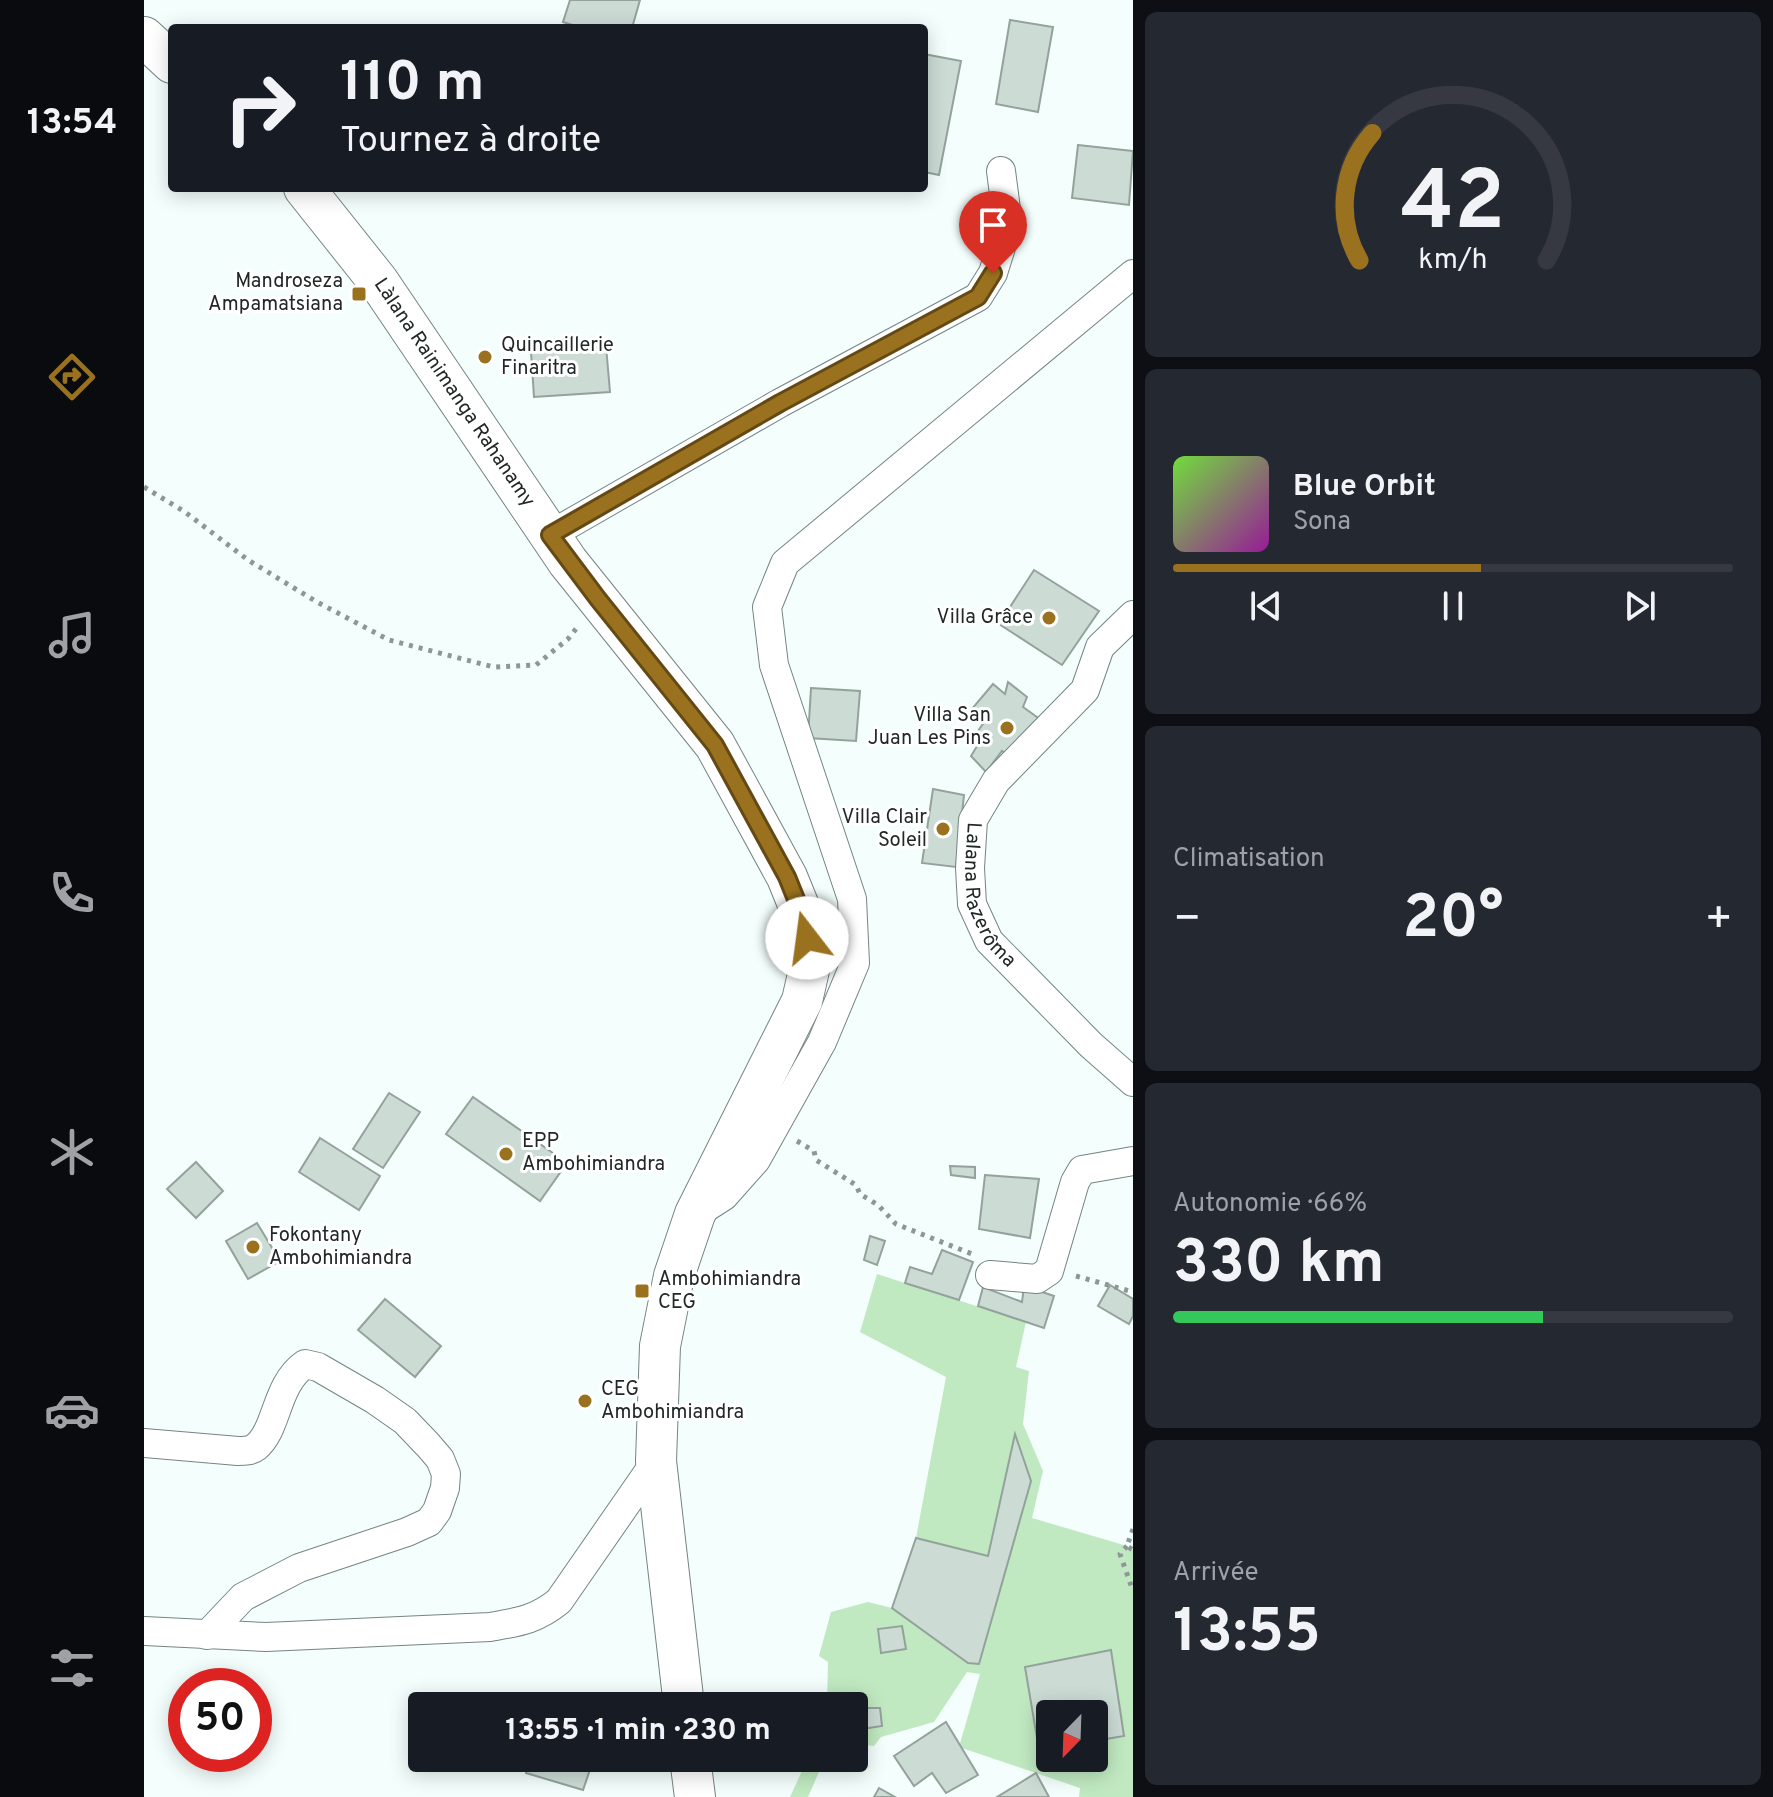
<!DOCTYPE html>
<html lang="fr">
<head>
<meta charset="utf-8">
<style>
  body { margin:0; font-family:Overpass,sans-serif; background:#242831; color:#f1f3f6; height:100vh; display:flex; flex-direction:column; font-size:30px; white-space:nowrap }
  * { box-sizing:border-box; margin:0 }
  p { font-size:26px; color:#9ea1a6 }
  .icon { flex:none; width:44px; height:44px; fill:none; stroke:currentColor; stroke-width:2; stroke-linecap:round; stroke-linejoin:round }
  .map { position:relative; flex:1; overflow:hidden }
  .side { display:flex; flex-direction:column; gap:12px; padding:12px; background:#0d0f14; width:640px }
  .side>* { flex:none }
  .guide { position:absolute; left:24px; top:24px; width:760px; height:168px; border-radius:8px; box-shadow:0 4px 20px #0003; background:#171b24; color:#f1f3f6; overflow:hidden }
  .needle { width:52px; rotate:203deg }
  .buttons { position:absolute; left:892px; top:1700px; display:grid; gap:16px }
  .buttons a { display:grid; place-items:center; width:72px; height:72px; border-radius:8px; background:#171b24; box-shadow:0 4px 20px #0003; font-size:40px }
  .speed { position:absolute; left:24px; top:1668px; display:flex; gap:16px; font-size:40px; font-weight:700; text-align:center }
  .speed>* { display:grid; place-content:center; width:104px; height:104px; border-radius:50%; background:#171b24; box-shadow:0 4px 20px #0003; line-height:1 }
  .speed .limit { border:12px solid #d22; background:#fff; color:#111 }
  .pin { position:absolute; display:grid; place-items:center; width:68px; height:68px; color:#fff; margin:-82px -34px; border-radius:50% 50% 50% 0; rotate:-45deg; box-shadow:0 0 8px #0007 }
  .pin .icon { rotate:45deg }
  .me { position:absolute; width:88px; margin:-44px; rotate:345deg; stroke-linejoin:round; filter:drop-shadow(0 0 6px #0008) }
  .turn { display:flex; align-items:center; gap:28px; height:168px; padding:0 40px; font-size:36px }
  .turn .icon { width:104px; height:104px; stroke-width:2.5 }
  .turn b { display:block; font-size:56px; line-height:68px }
  .big { font-size:60px; font-weight:700; line-height:1.1 }
  .side .tile { flex:1; display:flex; flex-direction:column; justify-content:center; gap:12px; min-width:0; padding:0 28px; border-radius:12px; background:#242831 }
  .side .dial { align-items:center; gap:0 }
  .dial svg { height:208px; overflow:visible; fill:none; stroke:#363941; stroke-width:7; stroke-linecap:round; text-anchor:middle }
  .dial text { fill:#f1f3f6; stroke:none }
  .song { display:flex; align-items:center; gap:24px }
  .cover { width:96px; height:96px; border-radius:12px; background:linear-gradient(135deg,hsl(100 70% 55%),hsl(300 70% 35%)) }
  .played { height:8px; border-radius:4px; background:linear-gradient(90deg,#9a711e 55%,#363941 55%) }
  .keys { display:flex; justify-content:space-around; direction:ltr }
  .heat { display:flex; justify-content:space-between; align-items:center; font-size:44px; direction:ltr }
  .charge { height:12px; border-radius:6px; background:linear-gradient(90deg,#34c759 66%,#363941 0) }
  .trip { position:absolute; left:264px; top:1692px; width:460px; height:80px; border-radius:8px; background:#171b24; box-shadow:0 4px 20px #0003; font-weight:700; line-height:80px; text-align:center }
  main { display:flex; flex:1; min-height:0 }
  .menu { display:flex; flex-direction:column; width:144px; justify-content:space-around; align-items:center; background:#090b0e; color:#9ea1a6 }
  .menu .icon { width:56px; height:56px }
  .menu .active { color:#9a711e }
  .menu b { font-size:36px; color:#f1f3f6 }
  .map>svg:first-child { display:block }
  .green { fill:#c0e9c1; fill-rule:evenodd }
  .building { fill:#ccdcd5; stroke:#93a29b; stroke-width:2 }
  .lines { fill:none; stroke-linecap:round; stroke-linejoin:round }
  .minor-casing { stroke:#748583; stroke-width:30 }
  .secondary-casing { stroke:#748583; stroke-width:42 }
  .path { stroke:#8e9796; stroke-width:5; stroke-dasharray:4 6; stroke-linecap:butt }
  .minor { stroke:#fff; stroke-width:28 }
  .secondary { stroke:#fff; stroke-width:40 }
  .route-casing { stroke:#644914; stroke-width:20 }
  .route { stroke:#9a711e; stroke-width:14 }
  .poi-dot { fill:#9a711e; stroke:#fff; stroke-width:3 }
  .labels { text-anchor:middle; dominant-baseline:central; stroke-width:6; stroke-linejoin:round; paint-order:stroke }
  .poi-label { font-size:20px; fill:#212827; stroke:#fff; text-anchor:start }
  .street-label { font-size:20px; fill:#212827; stroke:#fff }
</style>
</head>
<body>
<main>
<nav class="menu">
<b>13:54</b>
<svg class="icon active" aria-label="directions" viewBox="0 0 24 24"><path d="M12 3l9 9-9 9-9-9zM9 14v-3h6M13 9l2 2-2 2"/></svg>
<svg class="icon" aria-label="music" viewBox="0 0 24 24"><path d="M9 18V5l10-2v13"/><circle cx="6" cy="18" r="3"/><circle cx="16" cy="16" r="3"/></svg>
<svg class="icon" aria-label="phone" viewBox="0 0 24 24"><path d="M5 4h4l2 5-3 2q2 4 5 5l2-3 5 2v4C11 20 4 13 5 4z"/></svg>
<svg class="icon" aria-label="climate" viewBox="0 0 24 24"><path d="M12 3v18M4 7l16 10M4 17L20 7"/></svg>
<svg class="icon" aria-label="car" viewBox="0 0 24 24"><path d="M5 17H2v-5l4-1 3-4h7l3 4 3 1v5h-3M9 17h6M6 11h13"/><circle cx="7" cy="17" r="2"/><circle cx="17" cy="17" r="2"/></svg>
<svg class="icon" aria-label="filters" viewBox="0 0 24 24"><path d="M4 7h16M4 17h16"/><circle cx="9" cy="7" r="2"/><circle cx="15" cy="17" r="2"/></svg>
</nav>
<div class="map">
<svg width="989" height="1797" viewBox="0 0 989 1797">
  <rect width="100%" height="100%" fill="#f3fefd"/>
  <g class="green">
    <path d="M 733,1274 L 882,1322 L 872,1367 L 885,1371 L 879,1424 L 899,1471 L 888,1518 L 983,1546 L 989,1550 L 989,1797 L 935,1797 L 936,1788 L 815,1747 L 836,1674 L 823,1672 L 790,1722 L 737,1737 L 730,1746 L 710,1744 L 710,1706 L 683,1706 L 684,1662 L 675,1656 L 687,1612 L 724,1602 L 748,1608 L 824,1663 L 835,1664 L 887,1482 L 871,1436 L 844,1556 L 772,1538 L 802,1377 L 716,1332 ZM 906,1714 L 950,1714 L 950,1758 L 906,1758 Z"/>
    <polygon points="664,1758 681,1758 664,1797 646,1797"/>
  </g>
  <g class="building">
    <polygon points="426,0 496,0 488,28 438,28 419,22"/>
    <polygon points="866,20 909,27 894,112 852,104"/>
    <polygon points="780,54 817,61 795,175 780,172"/>
    <polygon points="934,145 989,151 985,205 928,198"/>
    <polygon points="462,346 466,392 390,397 387,352"/>
    <polygon points="890,570 955,611 918,665 855,624"/>
    <polygon points="864,682 883,697 879,707 897,720 866,757 858,751 842,772 827,756 838,738 831,735 841,721 827,710 849,684 861,694"/>
    <polygon points="667,688 716,691 712,741 664,738"/>
    <polygon points="789,789 820,795 812,867 778,863"/>
    <polygon points="245,1093 276,1112 239,1168 209,1149"/>
    <polygon points="329,1097 423,1163 396,1201 302,1134"/>
    <polygon points="176,1138 236,1176 215,1210 155,1172"/>
    <polygon points="52,1162 79,1191 52,1218 23,1189"/>
    <polygon points="806,1166 831,1167 831,1178 807,1175"/>
    <polygon points="841,1175 895,1179 886,1238 835,1229"/>
    <polygon points="113,1223 136,1261 104,1279 82,1241"/>
    <polygon points="726,1236 741,1241 733,1265 720,1260"/>
    <polygon points="798,1250 829,1262 815,1300 761,1283 766,1267 788,1274"/>
    <polygon points="966,1285 989,1299 989,1316 985,1324 954,1306"/>
    <polygon points="880,1286 910,1296 900,1328 834,1306 839,1287 878,1302"/>
    <polygon points="241,1299 297,1346 271,1377 214,1330"/>
    <polygon points="871,1434 887,1481 835,1664 824,1663 748,1608 772,1538 844,1556"/>
    <polygon points="758,1626 762,1649 737,1653 734,1629"/>
    <polygon points="967,1650 980,1736 950,1741 950,1714 906,1714 906,1748 895,1750 881,1667"/>
    <polygon points="716,1708 736,1708 738,1726 718,1729"/>
    <polygon points="802,1722 834,1775 802,1793 788,1773 770,1786 750,1756"/>
    <polygon points="386,1758 450,1758 439,1790 382,1773"/>
    <polygon points="892,1773 905,1797 853,1797"/>
    <polygon points="735,1788 751,1797 730,1797"/>
  </g>
  <g class="lines">
    <g class="minor-casing">
      <g id="minor">
        <polyline points="406,535 636,403 834,297 849,273 864,225 857,171"/>
        <path id="s1" d="M 989,615 L 956,647 L 941,690 L 852,781 L 829,820 L 826,868 L 828,904 L 845,941 L 947,1045 L 989,1082"/>
        <polyline points="555,1212 580,1196 612,1160 678,1042 711,963 708,899 630,665 623,607 641,563 989,274"/>
        <polyline points="846,1275 893,1279 905,1271 931,1182 938,1170 989,1161"/>
        <path d="M 0,1443 L 94,1451 C 100,1451 107,1451 112,1447 C 134,1429 131,1385 161,1364 L 174,1367 L 231,1400 L 261,1421 L 284,1445 L 296,1459 L 302,1474 L 301,1488 L 293,1511 L 285,1522 L 263,1532 L 155,1568 L 99,1597 L 63,1635"/>
        <path d="M 0,1631 L 122,1637 L 346,1627 C 374,1622 392,1620 415,1601 L 512,1461"/>
      </g>
    </g>
    <g class="secondary-casing">
      <g id="secondary">
        <polyline points="0,37 28,63"/>
        <path id="s2" d="M 160,188 L 234,281 L 424,562 L 571,745 L 643,877 L 658,914 L 667,961 L 658,1001 L 551,1214 L 530,1276 L 516,1346 L 512,1461 L 540,1706"/>
        <polyline points="546,1758 551,1797"/>
      </g>
    </g>
    <g class="path">
      <polyline points="0,487 41,512 104,560 173,602 245,640 350,667 392,665 424,639 435,625"/>
      <polyline points="653,1141 670,1151 672,1160 712,1185 716,1194 734,1205 752,1224 828,1254"/>
      <polyline points="932,1276 989,1292"/>
      <polyline points="989,1529 983,1546 989,1550"/>
      <polyline points="983,1546 976,1554 989,1591"/>
    </g>
    <use href="#minor" class="minor"/>
    <use href="#secondary" class="secondary"/>
  </g>
  <g class="lines">
    <g class="route-casing">
      <polyline id="route" points="663,938 658,914 643,877 571,745 454,599 406,535 636,403 834,297 849,273"/>
    </g>
    <use href="#route" class="route"/>
  </g>
  <g class="poi-dot">
    <rect x="207" y="286" width="16" height="16" rx="4"/>
    <circle cx="341" cy="357" r="8"/>
    <circle cx="905" cy="618" r="8"/>
    <circle cx="863" cy="728" r="8"/>
    <circle cx="799" cy="829" r="8"/>
    <circle cx="362" cy="1154" r="8"/>
    <circle cx="109" cy="1247" r="8"/>
    <rect x="490" y="1283" width="16" height="16" rx="4"/>
    <circle cx="441" cy="1401" r="8"/>
  </g>
  <g class="labels">
    <g class="poi-label">
      <text x="199" y="282" text-anchor="end">Mandroseza<tspan x="199" dy="23">Ampamatsiana</tspan></text>
      <text x="357" y="346">Quincaillerie<tspan x="357" dy="23">Finaritra</tspan></text>
      <text x="889" y="618" text-anchor="end">Villa Grâce</text>
      <text x="847" y="716" text-anchor="end">Villa San<tspan x="847" dy="23">Juan Les Pins</tspan></text>
      <text x="783" y="818" text-anchor="end">Villa Clair<tspan x="783" dy="23">Soleil</tspan></text>
      <text x="378" y="1142">EPP<tspan x="378" dy="23">Ambohimiandra</tspan></text>
      <text x="125" y="1236">Fokontany<tspan x="125" dy="23">Ambohimiandra</tspan></text>
      <text x="514" y="1280">Ambohimiandra<tspan x="514" dy="23">CEG</tspan></text>
      <text x="457" y="1390">CEG<tspan x="457" dy="23">Ambohimiandra</tspan></text>
    </g>
    <g class="street-label">
      <text stroke="none"><textPath href="#s2" startOffset="254">Làlana Rainimanga Rahanamy</textPath></text>
      <text stroke="none"><textPath href="#s1" startOffset="344">Lalana Razerôma</textPath></text>
    </g>
  </g>
</svg>
<div class="buttons">
<a><svg class="needle" viewBox="-14 -14 28 28"><path d="M0-13l5 13h-10z" fill="#e53935"/><path d="M0 13l5-13h-10z" fill="#9ea1a6"/></svg></a>
</div>
<div class="speed"><div class="limit">50</div></div>
<div class="pin" style="left:849px;top:273px;background:#d93025"><svg class="icon" aria-label="arrive" viewBox="0 0 24 24"><path d="M6 21V4h12l-3 4 3 4H6"/></svg></div>
<svg class="me" style="left:663px;top:938px" viewBox="-20 -20 40 40"><circle r="19" fill="#fff"/><path d="M0-13L10 11 0 6-10 11z" fill="#9a711e"/></svg>
<div class="trip">13:55 · 1 min · 230 m</div>
<div class="guide">
<div class="turn"><svg class="icon" aria-label="right" viewBox="0 0 24 24"><path d="M7 20v-9h11M14 6l5 5-5 5"/></svg><div><b>110 m</b>Tournez à droite</div></div>
</div>
</div>
<section class="side">
<div class="tile dial"><svg viewBox="0 0 100 80">
<path d="M14 69A42 42 0 1 1 86 69"/>
<path d="M14 69A42 42 0 0 1 19 20" stroke="#9a711e"/>
<text x="50" y="56" font-size="32" font-weight="700">42</text>
<text x="50" y="72" font-size="11">km/h</text>
</svg></div>
<div class="tile">
<div class="song"><i class="cover"></i><div><b>Blue Orbit</b><p>Sona</p></div></div>
<div class="played"></div>
<div class="keys"><svg class="icon" aria-label="previous" viewBox="0 0 24 24"><path d="M18 5L8 12l10 7zM5 5v14"/></svg><svg class="icon" aria-label="pause" viewBox="0 0 24 24"><path d="M8 5v14M16 5v14"/></svg><svg class="icon" aria-label="next" viewBox="0 0 24 24"><path d="M6 5l10 7-10 7zM19 5v14"/></svg></div>
</div>
<div class="tile"><p>Climatisation</p>
<div class="heat"><a>−</a><b class="big">20°</b><a>+</a></div>
</div>
<div class="tile"><p>Autonomie · 66%</p><b class="big">330 km</b><div class="charge"></div></div>
<div class="tile"><p>Arrivée</p><b class="big">13:55</b></div>
</section>
</main>
</body>
</html>
